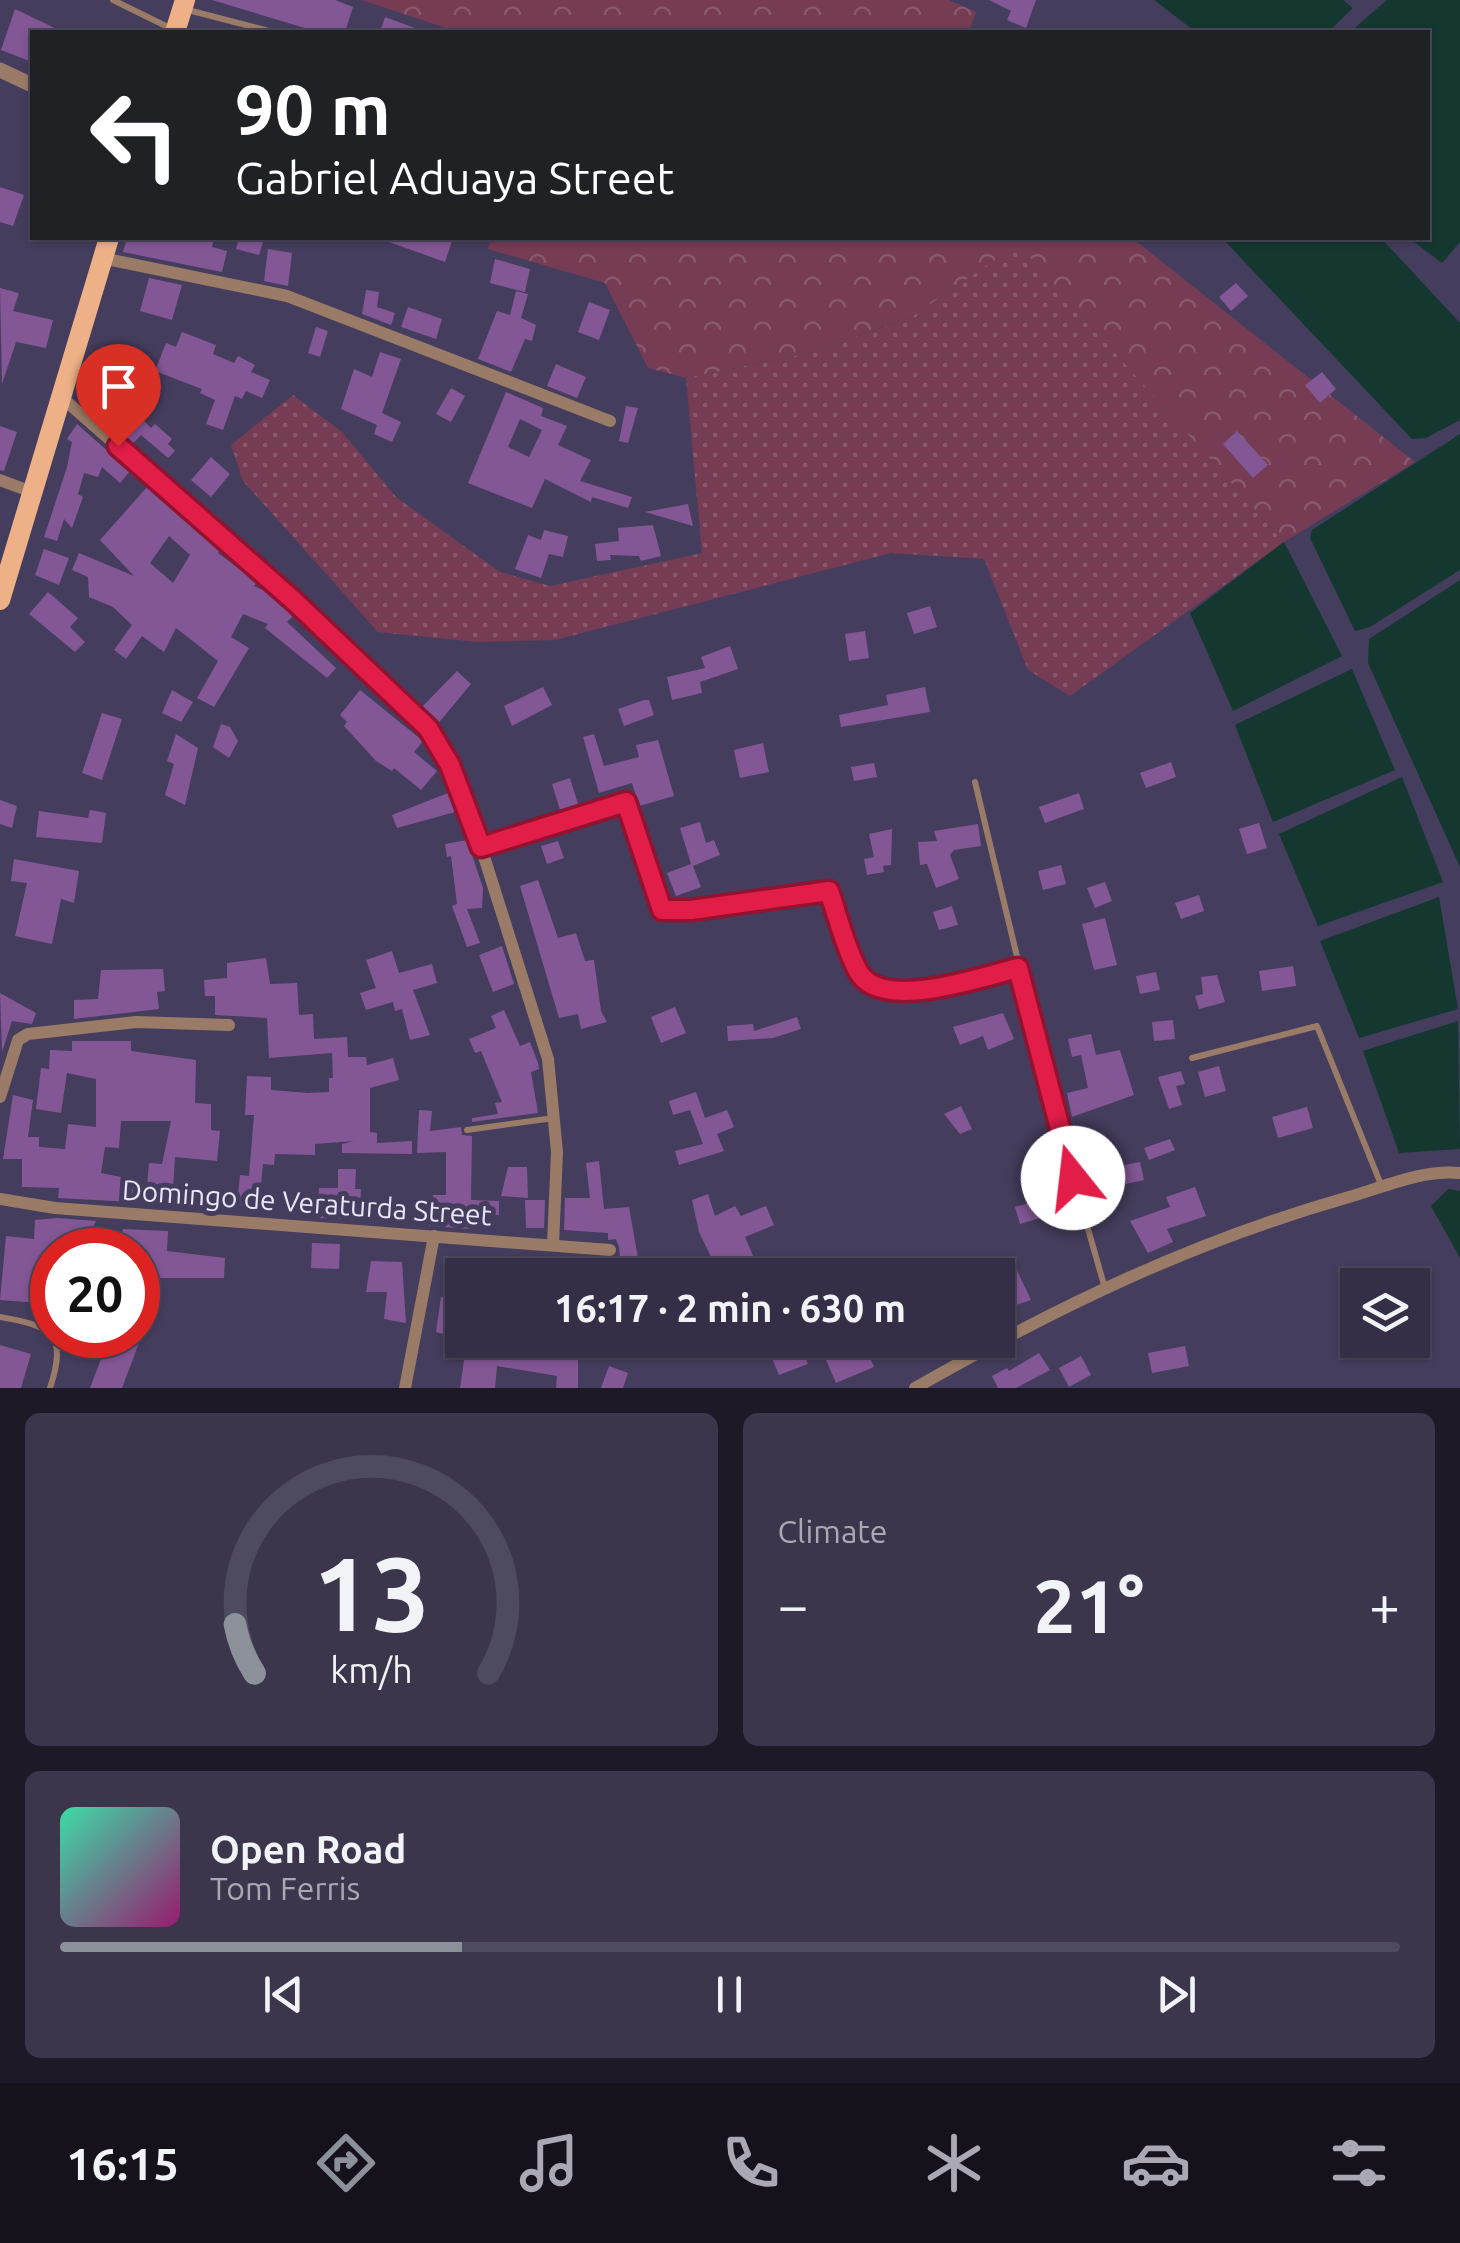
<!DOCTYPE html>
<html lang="en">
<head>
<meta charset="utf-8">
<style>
  body { margin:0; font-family:Ubuntu,sans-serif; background:#3c364d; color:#f1f3f6; height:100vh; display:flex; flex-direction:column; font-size:38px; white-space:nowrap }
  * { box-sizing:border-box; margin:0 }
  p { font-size:32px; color:#a9a8b3 }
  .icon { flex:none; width:55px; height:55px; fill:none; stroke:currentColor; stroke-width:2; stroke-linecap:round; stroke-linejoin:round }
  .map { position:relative; height:1388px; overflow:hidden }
  .panel { display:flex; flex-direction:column; gap:25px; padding:25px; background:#1d1926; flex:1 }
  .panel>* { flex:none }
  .hud { position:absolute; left:30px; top:30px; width:1400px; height:210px; border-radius:0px; box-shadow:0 2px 8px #0004,0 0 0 2px #4e4a5f; background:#202124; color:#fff; overflow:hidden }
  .buttons { position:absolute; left:1340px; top:1268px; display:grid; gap:20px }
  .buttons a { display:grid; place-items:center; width:90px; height:90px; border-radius:0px; background:#342e46; box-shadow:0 2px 8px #0004,0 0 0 2px #4e4a5f; font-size:50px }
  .speed { position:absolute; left:30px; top:1228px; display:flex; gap:20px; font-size:50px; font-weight:700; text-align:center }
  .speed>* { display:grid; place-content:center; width:130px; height:130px; border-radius:50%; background:#342e46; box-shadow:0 2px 8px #0004,0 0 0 2px #4e4a5f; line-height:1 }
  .speed .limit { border:15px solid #d22; background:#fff; color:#111 }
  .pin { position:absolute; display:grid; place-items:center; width:85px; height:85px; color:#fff; margin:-102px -42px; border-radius:50% 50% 50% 0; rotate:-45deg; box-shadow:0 0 10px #0007 }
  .pin .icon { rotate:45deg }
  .me { position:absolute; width:110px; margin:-55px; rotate:344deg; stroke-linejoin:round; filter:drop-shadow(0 0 8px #0008) }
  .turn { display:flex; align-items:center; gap:35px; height:210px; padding:0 40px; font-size:45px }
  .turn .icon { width:130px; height:130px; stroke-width:2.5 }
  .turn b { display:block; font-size:70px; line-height:85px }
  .big { font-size:75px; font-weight:700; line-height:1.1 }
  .panel .tile { flex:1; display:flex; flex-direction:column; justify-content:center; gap:15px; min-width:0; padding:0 35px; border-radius:15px; background:#3c364d }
  .panel .dial { align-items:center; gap:0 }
  .dial svg { height:260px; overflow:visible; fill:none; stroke:#4e4a5f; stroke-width:7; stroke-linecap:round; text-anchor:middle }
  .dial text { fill:#f1f3f6; stroke:none }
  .song { display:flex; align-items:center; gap:30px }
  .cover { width:120px; height:120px; border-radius:15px; background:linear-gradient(135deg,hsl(160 70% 55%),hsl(320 70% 35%)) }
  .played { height:10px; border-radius:5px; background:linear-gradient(90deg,#8c9099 30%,#4e4a5f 30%) }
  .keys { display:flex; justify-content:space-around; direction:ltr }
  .heat { display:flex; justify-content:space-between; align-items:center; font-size:55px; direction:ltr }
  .panel .tiles { flex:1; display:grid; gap:25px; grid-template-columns:1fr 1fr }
  .tile:last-child { grid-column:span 2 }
  .trip { position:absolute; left:445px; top:1258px; width:570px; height:100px; border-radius:0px; background:#342e46; box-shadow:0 2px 8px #0004,0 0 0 2px #4e4a5f; font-weight:700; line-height:100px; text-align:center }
  .tabs { display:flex; height:160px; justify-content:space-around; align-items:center; background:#15121c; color:#a9a8b3 }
  .tabs .icon { width:70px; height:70px }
  .tabs .selected { color:#8c9099 }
  .tabs b { font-size:45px; color:#f1f3f6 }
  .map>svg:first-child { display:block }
  .grass { fill:url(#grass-dots) }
  .forest { fill:url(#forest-crowns) }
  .water { fill:#14372f }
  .building { fill:#835796; fill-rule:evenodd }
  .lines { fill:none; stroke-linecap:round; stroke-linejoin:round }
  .service { stroke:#9a7b67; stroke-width:6 }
  .minor { stroke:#9a7b67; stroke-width:12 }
  .tertiary { stroke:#9a7b67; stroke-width:15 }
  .primary { stroke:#eeb187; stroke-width:20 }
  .route-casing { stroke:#92132f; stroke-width:25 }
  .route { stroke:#e11d48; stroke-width:18 }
  .labels { text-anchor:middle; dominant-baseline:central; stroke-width:10; stroke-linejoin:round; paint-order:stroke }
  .street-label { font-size:28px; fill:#eae6fa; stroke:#453d5d }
</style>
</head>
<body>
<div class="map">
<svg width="1460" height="1388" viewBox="0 0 1460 1388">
  <defs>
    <pattern id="grass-dots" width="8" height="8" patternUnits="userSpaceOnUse" patternTransform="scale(2.5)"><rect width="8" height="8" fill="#753c53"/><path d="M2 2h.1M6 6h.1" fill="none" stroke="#89586d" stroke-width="1.8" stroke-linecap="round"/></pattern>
    <pattern id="forest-crowns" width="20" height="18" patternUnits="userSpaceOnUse" patternTransform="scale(2.5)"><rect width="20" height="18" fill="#753c53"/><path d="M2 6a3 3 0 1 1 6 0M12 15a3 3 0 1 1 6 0" fill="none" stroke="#89586d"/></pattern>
  </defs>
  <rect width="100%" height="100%" fill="#453d5d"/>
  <polygon class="grass" points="1018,243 1284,542 1070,696 1028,670 984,559 891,553 555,640 477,642 378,632 243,481 231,445 293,395 342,432 396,497 500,572 550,586 702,553 686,378 805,354 910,318"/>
  <g class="forest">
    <polygon points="361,0 949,0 976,12 969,32 458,32"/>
    <polygon points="492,238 1132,238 1415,462 1284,542 1018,244 910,318 805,354 686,378 648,368 605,283 488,249"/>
  </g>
  <g class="water">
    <polygon points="1154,0 1343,0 1353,8 1328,32 1196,32"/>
    <polygon points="1387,0 1460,0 1460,242 1442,263 1409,238 1428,238 1428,32 1350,32"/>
    <polygon points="1222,238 1381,238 1460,323 1460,420 1426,438 1412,439"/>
    <polygon points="1460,434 1460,570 1370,627 1355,631 1310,538 1312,530"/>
    <polygon points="1284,542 1342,656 1233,711 1190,613"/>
    <polygon points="1460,580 1460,867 1368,663 1369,639"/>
    <polygon points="1352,669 1395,770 1273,822 1235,725"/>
    <polygon points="1402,777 1443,882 1318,926 1279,834"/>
    <polygon points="1439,897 1458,1009 1359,1038 1320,941"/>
    <polygon points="1458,1021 1460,1149 1399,1153 1363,1051"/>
    <polygon points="1448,1189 1460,1191 1460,1258 1431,1206"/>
  </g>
  <g class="building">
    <polygon points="212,0 335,0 353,7 345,32 318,32"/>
    <polygon points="989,0 1036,0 1026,28 1007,20 1011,11"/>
    <polygon points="15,9 63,32 32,32 32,62 1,50"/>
    <polygon points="385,17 423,31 423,32 380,32"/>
    <polygon points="0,187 24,195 13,226 0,222"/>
    <polygon points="127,238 214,238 212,247 227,251 222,272 123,252"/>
    <polygon points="239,238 263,242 259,255 236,249"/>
    <polygon points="378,238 453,238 445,262"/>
    <polygon points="268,249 292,253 288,286 264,281"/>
    <polygon points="495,259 530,269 525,292 490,283"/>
    <polygon points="149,278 182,285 172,320 140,311"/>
    <polygon points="1236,283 1248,296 1231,311 1219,297"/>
    <polygon points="0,288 19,293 13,311 53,320 46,348 16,342 2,384"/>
    <polygon points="366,290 379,292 377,307 395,313 391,325 362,314"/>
    <polygon points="516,291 528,294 521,318 536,325 532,341 525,339 511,372 478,359 497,311 510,315"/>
    <polygon points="589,302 610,310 599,340 578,332"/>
    <polygon points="408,307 442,319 436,339 401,327"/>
    <polygon points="316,327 328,331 320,357 308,353"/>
    <polygon points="182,332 216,345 213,354 234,363 238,356 255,365 251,372 270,380 262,398 246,391 242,399 235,396 223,430 206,424 215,400 200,393 202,389 155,371 166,343 176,347"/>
    <polygon points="380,352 401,359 382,413 401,422 392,442 374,434 377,425 341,409 354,369 372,377"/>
    <polygon points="556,364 586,377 577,398 547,386"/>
    <polygon points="1322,372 1336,389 1320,403 1305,385"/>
    <polygon points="103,379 151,428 155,424 172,439 168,444 175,451 168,458 141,435 131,445 88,407 83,401"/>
    <polygon points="451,388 465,396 451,422 436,414"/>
    <path d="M 506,392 L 543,408 L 541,416 L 567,426 L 558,445 L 591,460 L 580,481 L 632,497 L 628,508 L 592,497 L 591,502 L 545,479 L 532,508 L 468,483 ZM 520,419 L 542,430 L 529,457 L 508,447 Z"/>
    <polygon points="626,406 638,408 628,443 619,441"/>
    <polygon points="77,424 130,471 120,483 102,467 98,477 84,473 78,494 83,497 72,528 64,519 57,541 44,537 67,467 72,442 67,439"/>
    <polygon points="0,426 17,432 4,471 0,470"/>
    <polygon points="1237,431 1268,465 1253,478 1223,444"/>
    <polygon points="211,457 230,474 211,497 191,480"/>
    <path d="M 148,486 L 220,550 L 218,553 L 257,582 L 254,586 L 269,593 L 294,615 L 287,622 L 336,668 L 327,678 L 265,628 L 268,624 L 243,614 L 231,637 L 249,648 L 214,707 L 197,698 L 218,661 L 176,628 L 164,652 L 142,636 L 126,659 L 114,650 L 132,625 L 113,607 L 89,597 L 88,577 L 72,570 L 79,553 L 134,576 L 100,540 ZM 169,536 L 190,555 L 173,583 L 150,563 Z"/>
    <polygon points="688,504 693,526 645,512"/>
    <polygon points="653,525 661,556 641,561 639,556 610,555 611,560 597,561 595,544 619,541 618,528"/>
    <polygon points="544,530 568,536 563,557 549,554 541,578 515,569 528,535 541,540"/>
    <polygon points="44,549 69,558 59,585 35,575"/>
    <polygon points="48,592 78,618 70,627 85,642 75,652 29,614"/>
    <polygon points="930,606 937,627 914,634 907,613"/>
    <polygon points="865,631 869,658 849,661 845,634"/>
    <polygon points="730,646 738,669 700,682 702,693 672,700 667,677 705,668 701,657"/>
    <polygon points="457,671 471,684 436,726 419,710"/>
    <polygon points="543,687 552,705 512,726 504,706"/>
    <polygon points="925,687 930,712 841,727 839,715 888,705 886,695"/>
    <polygon points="172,690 193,702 181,722 162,713"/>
    <polygon points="360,690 423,741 414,752 437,771 421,790 394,768 392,771 376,761 344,726 347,722 340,715"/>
    <polygon points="644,700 649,700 654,715 624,726 618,709"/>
    <polygon points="102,713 122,719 102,780 82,773"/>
    <polygon points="221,724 230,727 238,741 229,758 213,747"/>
    <polygon points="176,734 198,748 185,805 165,795 174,764 167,761"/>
    <polygon points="594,734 604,766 639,757 636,745 658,740 674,796 639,806 632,783 599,793 583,737"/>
    <polygon points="763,743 769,772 740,778 734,750"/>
    <polygon points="1171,762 1176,777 1146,788 1140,773"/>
    <polygon points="874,763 877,777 854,781 851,767"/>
    <polygon points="570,778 578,804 560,810 552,784"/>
    <polygon points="448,793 455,812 397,828 392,815"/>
    <polygon points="1079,793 1084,809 1045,823 1039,807"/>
    <polygon points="0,800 17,806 12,828 0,824"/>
    <polygon points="90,810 106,813 102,843 36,837 39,811 88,818"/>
    <polygon points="700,822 706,843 714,840 720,855 693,866 701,887 676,896 667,873 691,864 680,828"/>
    <polygon points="1259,823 1267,848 1247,854 1239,829"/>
    <polygon points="978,824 981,846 954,850 950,855 959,879 936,888 927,864 920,865 918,842 937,841 934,831"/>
    <polygon points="892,829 891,865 883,866 884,872 867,875 864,859 874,857 869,834"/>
    <polygon points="467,840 483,888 482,908 467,909 480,943 467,947 452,906 457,904 451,856 447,857 445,844"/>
    <polygon points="558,841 564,858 547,864 541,846"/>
    <polygon points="14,859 79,871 74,903 61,899 52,944 15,936 27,883 11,881"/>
    <polygon points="1061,865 1066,884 1043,890 1038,871"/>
    <polygon points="538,880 558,938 576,933 585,961 594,960 601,1011 607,1022 581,1029 578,1014 559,1018 520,886"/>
    <polygon points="1105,882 1112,901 1095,908 1087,888"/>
    <polygon points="1199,895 1204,911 1181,919 1175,903"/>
    <polygon points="952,906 958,925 939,930 933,912"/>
    <polygon points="1105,918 1117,965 1094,970 1082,924"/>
    <polygon points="502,946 514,984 493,992 479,955"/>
    <polygon points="392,951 399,973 432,964 437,983 413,990 430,1035 410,1040 402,1009 395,1011 393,1002 366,1010 360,993 376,988 366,960"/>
    <polygon points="266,958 270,984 297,983 299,1015 313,1014 314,1039 347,1037 348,1057 366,1057 367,1065 393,1058 399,1080 370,1088 370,1132 377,1133 377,1143 412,1141 412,1154 342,1153 342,1144 354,1141 315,1144 315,1155 275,1154 274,1165 263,1164 259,1207 237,1205 240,1175 249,1176 254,1115 245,1115 247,1076 271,1077 271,1090 308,1093 329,1092 329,1078 333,1078 332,1053 269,1058 267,1018 215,1015 215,996 205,996 204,980 227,978 227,963"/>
    <polygon points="1293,966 1296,986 1262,991 1259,971"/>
    <polygon points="163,969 165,991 157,992 159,1009 74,1019 74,1000 98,999 101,970"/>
    <polygon points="1156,972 1160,990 1140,994 1136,976"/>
    <polygon points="1217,975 1225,1002 1199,1009 1195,996 1203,994 1201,977"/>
    <polygon points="0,993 36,1013 32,1024 12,1021 2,1052"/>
    <polygon points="675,1007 686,1033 661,1043 651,1017"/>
    <polygon points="504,1010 520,1046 530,1042 538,1063 539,1069 531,1072 538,1113 472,1122 472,1118 498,1114 495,1103 502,1102 481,1051 475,1053 469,1039 496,1028 491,1016"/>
    <polygon points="1003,1013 1014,1039 988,1050 983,1036 960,1045 953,1027"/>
    <polygon points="797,1017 801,1029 773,1038 728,1041 727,1026 753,1024 754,1031"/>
    <polygon points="1173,1020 1175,1039 1154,1041 1152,1022"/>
    <polygon points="1091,1034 1096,1055 1120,1050 1134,1095 1072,1117 1067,1093 1088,1088 1081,1055 1072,1057 1068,1039"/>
    <polygon points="72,1041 131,1041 131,1051 196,1060 195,1103 211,1104 211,1130 220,1131 217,1161 175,1157 173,1188 147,1186 149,1163 162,1164 171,1121 121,1121 119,1148 105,1147 101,1173 136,1180 132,1202 58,1198 59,1188 22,1187 22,1159 3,1159 13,1095 33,1100 28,1137 39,1137 39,1147 65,1149 68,1124 96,1127 96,1079 67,1073 61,1113 36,1109 41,1068 49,1069 50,1050 72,1051"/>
    <polygon points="1219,1066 1226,1091 1205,1097 1198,1072"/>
    <polygon points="1181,1071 1185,1084 1176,1086 1182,1105 1169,1109 1158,1077"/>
    <polygon points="696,1092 705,1118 727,1110 734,1127 717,1134 724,1151 679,1165 675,1151 703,1144 690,1110 673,1115 669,1101"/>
    <polygon points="961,1106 972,1129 960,1134 944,1114"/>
    <polygon points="1307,1107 1313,1128 1278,1138 1272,1117"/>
    <polygon points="419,1110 432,1111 430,1131 461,1127 462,1135 472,1136 471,1200 499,1201 499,1215 470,1215 470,1229 429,1226 433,1195 446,1195 446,1152 417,1153"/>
    <polygon points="1170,1139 1175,1150 1149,1160 1144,1148"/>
    <polygon points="599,1161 604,1209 629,1207 641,1275 622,1275 619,1247 616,1239 608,1240 608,1233 564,1230 565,1198 590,1198 586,1163"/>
    <polygon points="1140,1162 1144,1180 1126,1184 1125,1180 1089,1190 1084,1173"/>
    <polygon points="508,1167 527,1167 528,1198 501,1196"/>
    <polygon points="338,1169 356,1169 355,1189 361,1189 360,1220 317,1218 319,1188 338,1188"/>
    <polygon points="1195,1187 1206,1216 1167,1229 1173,1242 1148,1253 1130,1221 1170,1207 1166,1197"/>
    <polygon points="708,1194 715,1216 735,1206 741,1216 766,1206 774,1225 745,1237 754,1258 719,1273 699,1232 692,1200"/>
    <polygon points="525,1200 545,1200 544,1228 526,1228"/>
    <polygon points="1035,1201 1040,1218 1020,1224 1015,1207"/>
    <polygon points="58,1218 96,1221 92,1229 122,1234 123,1229 168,1231 167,1251 225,1258 224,1278 143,1278 138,1250 52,1250 52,1304 0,1300 6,1236 34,1239 35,1220"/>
    <polygon points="312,1243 340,1244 339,1269 311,1268"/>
    <polygon points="371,1261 402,1262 406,1323 384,1319 387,1292 366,1292"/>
    <polygon points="1014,1264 1031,1300 998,1311 998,1269"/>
    <polygon points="441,1297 462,1300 462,1339 436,1332"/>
    <polygon points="80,1335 142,1335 122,1388 90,1388 106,1346"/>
    <polygon points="467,1340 552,1340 554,1358 578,1358 578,1388 556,1388 557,1376 497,1366 495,1388 460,1388"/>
    <polygon points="839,1340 862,1340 874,1367 836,1383 821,1348"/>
    <polygon points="0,1345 31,1354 21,1388 0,1388"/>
    <polygon points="1185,1346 1189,1366 1152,1373 1148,1353"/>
    <polygon points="801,1347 808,1364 779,1375 772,1358"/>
    <polygon points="1039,1353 1050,1370 1016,1388 998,1388 992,1376 1007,1368 1009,1371"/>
    <polygon points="1081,1356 1091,1375 1069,1387 1059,1368"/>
    <polygon points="609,1366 628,1373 623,1388 601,1388"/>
  </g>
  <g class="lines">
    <g class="service">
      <polyline points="113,0 170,28"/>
      <polyline points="184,9 273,32"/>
      <polyline points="975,782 1053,1106 1104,1285"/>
      <polyline points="1192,1058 1317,1026 1382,1187"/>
      <polyline points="467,1130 554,1118"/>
      <path d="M 0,1317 C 51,1326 68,1333 50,1388"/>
    </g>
    <g class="minor">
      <polyline points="102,258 287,296 610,421"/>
      <polyline points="59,395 293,600 438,742 481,847 548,1059 557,1152 553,1245"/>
      <polyline points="0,480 32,492"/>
      <path d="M 481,847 L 625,802 L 662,910 L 691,910 L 829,891 C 836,912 848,963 862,978 C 893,1009 979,977 1019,969"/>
      <polyline points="0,1097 18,1040 28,1034 136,1022 229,1025"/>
      <polyline points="0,1199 55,1208 610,1250"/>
      <polyline points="405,1388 434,1236"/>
      <path d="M 915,1388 C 1057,1307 1191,1242 1349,1197 C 1384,1187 1423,1169 1460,1173"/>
    </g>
    <polyline class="tertiary" points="0,70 32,85"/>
    <g class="primary">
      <polyline points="175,32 185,0"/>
      <polyline points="0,600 109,238"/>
    </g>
  </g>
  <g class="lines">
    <g class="route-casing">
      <path id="route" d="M 118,446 L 293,600 L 428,728 L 450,765 L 481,847 L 626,802 L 662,910 L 691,910 L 829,891 C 838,917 845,947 858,971 C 880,1013 981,977 1018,968 L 1073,1178"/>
    </g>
    <use href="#route" class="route"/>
  </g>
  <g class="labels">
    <g class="street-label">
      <text transform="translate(307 1202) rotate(4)">Domingo de Veraturda Street</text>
    </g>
  </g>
</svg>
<div class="buttons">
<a><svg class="icon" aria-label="layers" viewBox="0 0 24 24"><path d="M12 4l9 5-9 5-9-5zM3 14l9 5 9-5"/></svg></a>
</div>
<div class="speed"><div class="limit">20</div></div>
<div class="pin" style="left:118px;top:446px;background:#d93025"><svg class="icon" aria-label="arrive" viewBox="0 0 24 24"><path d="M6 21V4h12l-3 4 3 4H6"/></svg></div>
<svg class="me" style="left:1073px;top:1178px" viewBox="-20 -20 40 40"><circle r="19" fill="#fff"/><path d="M0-13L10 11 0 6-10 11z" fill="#e11d48"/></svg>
<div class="trip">16:17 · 2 min · 630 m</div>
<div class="hud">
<div class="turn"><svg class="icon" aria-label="left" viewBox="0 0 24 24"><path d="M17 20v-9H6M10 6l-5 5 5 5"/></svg><div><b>90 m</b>Gabriel Aduaya Street</div></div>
</div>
</div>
<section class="panel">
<div class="tiles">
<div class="tile dial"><svg viewBox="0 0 100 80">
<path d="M14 69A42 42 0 1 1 86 69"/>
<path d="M14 69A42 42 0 0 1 8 54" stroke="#8c9099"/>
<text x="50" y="56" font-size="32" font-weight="700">13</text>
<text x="50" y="72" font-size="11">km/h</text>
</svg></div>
<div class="tile"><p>Climate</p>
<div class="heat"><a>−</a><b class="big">21°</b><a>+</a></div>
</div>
<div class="tile">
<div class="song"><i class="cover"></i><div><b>Open Road</b><p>Tom Ferris</p></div></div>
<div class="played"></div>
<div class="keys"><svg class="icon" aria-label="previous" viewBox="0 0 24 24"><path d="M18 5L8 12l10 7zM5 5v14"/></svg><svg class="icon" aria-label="pause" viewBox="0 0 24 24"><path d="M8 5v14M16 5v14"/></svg><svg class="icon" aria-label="next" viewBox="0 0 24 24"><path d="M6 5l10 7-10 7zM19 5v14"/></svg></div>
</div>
</div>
</section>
<nav class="tabs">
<b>16:15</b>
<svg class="icon selected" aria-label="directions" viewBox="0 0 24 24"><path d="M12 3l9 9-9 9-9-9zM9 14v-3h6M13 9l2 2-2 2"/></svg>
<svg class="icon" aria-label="music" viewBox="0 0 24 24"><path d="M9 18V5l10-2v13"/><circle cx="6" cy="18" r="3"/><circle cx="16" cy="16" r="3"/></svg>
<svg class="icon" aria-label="phone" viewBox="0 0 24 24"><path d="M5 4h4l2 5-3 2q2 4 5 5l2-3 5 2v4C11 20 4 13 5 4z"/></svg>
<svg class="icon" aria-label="climate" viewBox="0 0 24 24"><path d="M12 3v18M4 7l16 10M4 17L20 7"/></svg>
<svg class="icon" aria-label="car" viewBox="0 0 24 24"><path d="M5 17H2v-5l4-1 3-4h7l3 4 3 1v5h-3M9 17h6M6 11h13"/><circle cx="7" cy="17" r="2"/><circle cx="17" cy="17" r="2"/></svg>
<svg class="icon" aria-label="filters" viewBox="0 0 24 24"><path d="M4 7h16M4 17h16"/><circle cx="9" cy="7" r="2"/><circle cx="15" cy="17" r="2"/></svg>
</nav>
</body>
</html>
